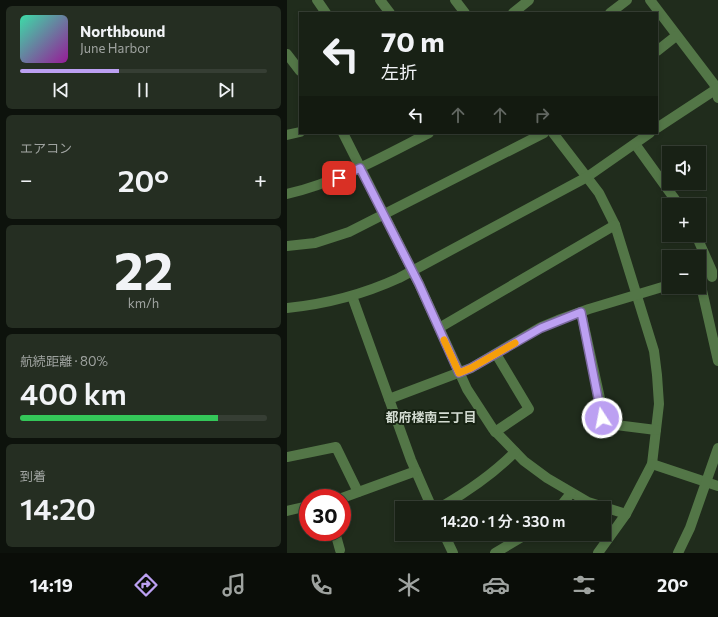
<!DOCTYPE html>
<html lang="ja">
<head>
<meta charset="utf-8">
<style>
  body { margin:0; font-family:Commissioner,"Noto Sans JP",sans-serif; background:#252e22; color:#f1f3f6; height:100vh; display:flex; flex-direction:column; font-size:15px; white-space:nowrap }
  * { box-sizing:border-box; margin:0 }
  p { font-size:13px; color:#9fa3a0 }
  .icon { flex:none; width:22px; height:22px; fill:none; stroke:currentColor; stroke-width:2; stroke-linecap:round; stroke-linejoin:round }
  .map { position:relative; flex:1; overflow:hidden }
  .details { display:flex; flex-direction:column; gap:6px; padding:6px; background:#0d120c; width:287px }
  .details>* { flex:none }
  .guide { position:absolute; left:12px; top:12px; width:359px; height:122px; border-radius:0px; box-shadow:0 2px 6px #0003,0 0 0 1px #363e34; background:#182115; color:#f1f3f6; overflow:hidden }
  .controls { position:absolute; left:375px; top:146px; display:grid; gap:8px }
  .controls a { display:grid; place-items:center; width:44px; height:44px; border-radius:0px; background:#182115; box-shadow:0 2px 6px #0003,0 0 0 1px #363e34; font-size:20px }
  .speed { position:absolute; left:12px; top:489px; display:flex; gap:8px; font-size:20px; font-weight:700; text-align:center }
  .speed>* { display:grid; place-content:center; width:52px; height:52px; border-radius:50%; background:#182115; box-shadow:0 2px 6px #0003,0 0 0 1px #363e34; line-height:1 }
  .speed .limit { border:6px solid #d22; background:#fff; color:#111 }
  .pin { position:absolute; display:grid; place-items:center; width:34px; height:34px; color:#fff; margin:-17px; border-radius:8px; box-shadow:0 2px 6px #0006 }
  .me { position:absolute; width:44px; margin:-22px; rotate:349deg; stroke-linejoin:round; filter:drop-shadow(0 0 3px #0008) }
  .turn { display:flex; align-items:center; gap:14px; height:84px; padding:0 16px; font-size:18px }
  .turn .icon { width:52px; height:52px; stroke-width:2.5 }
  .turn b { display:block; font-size:28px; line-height:34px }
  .lanes { display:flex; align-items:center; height:38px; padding:0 16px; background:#0003; justify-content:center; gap:20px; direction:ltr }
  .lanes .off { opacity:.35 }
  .big { font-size:30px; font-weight:600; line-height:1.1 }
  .details .tile { flex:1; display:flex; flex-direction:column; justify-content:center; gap:6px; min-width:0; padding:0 14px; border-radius:6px; background:#252e22 }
  .details .dial { align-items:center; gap:0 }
  .dial b { font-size:52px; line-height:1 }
  .song { display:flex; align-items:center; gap:12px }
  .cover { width:48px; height:48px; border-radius:6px; background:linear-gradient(135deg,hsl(160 70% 55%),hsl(300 70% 35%)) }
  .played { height:4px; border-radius:2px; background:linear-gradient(90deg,#bca0f2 40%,#363e34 40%) }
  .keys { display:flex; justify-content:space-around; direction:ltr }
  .heat { display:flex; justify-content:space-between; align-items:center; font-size:22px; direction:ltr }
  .charge { height:6px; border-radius:3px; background:linear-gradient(90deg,#34c759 80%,#363e34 0) }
  .trip { position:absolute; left:108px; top:501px; width:216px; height:40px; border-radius:0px; background:#182115; box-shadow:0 2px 6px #0003,0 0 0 1px #363e34; font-weight:600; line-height:40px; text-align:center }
  .tab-bar { display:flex; height:64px; justify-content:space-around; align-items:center; background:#0a0d08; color:#9fa3a0 }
  .tab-bar .icon { width:28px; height:28px }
  .tab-bar .current { color:#bca0f2 }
  .tab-bar b { font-size:18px; color:#f1f3f6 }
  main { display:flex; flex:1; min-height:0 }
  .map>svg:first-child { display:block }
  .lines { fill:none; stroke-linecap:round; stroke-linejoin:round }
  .minor { stroke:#537647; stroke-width:10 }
  .route-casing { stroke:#7a689d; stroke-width:10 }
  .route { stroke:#bca0f2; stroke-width:7 }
  .slow { stroke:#f59e0b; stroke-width:7 }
  .labels { text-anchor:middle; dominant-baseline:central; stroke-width:4; stroke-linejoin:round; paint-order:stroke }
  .neighbourhood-label { font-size:13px; font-weight:bold; fill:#d3dbd1; stroke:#172313 }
</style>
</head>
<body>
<main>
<section class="details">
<div class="tile">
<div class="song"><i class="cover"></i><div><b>Northbound</b><p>June Harbor</p></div></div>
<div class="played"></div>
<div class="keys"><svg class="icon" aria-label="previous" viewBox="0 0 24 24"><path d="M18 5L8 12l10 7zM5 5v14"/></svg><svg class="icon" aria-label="pause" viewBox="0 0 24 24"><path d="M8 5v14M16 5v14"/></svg><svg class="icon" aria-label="next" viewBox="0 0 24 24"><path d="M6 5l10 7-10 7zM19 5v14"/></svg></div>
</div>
<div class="tile"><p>エアコン</p>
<div class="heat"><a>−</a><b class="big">20°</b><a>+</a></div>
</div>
<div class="tile dial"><b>22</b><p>km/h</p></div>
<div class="tile"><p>航続距離 · 80%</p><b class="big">400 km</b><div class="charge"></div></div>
<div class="tile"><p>到着</p><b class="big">14:20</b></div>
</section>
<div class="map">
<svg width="431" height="553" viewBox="0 0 431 553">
  <rect width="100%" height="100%" fill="#202c1c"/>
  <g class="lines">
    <g class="minor">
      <polyline points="30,0 39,13"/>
      <polyline points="93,0 103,13"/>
      <polyline points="168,0 178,13"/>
      <polyline points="363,0 427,84 431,98"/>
      <polyline points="226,13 242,0"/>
      <polyline points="323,13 340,0"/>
      <polyline points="370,51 389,36"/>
      <polyline points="0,54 13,71"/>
      <polyline points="370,128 431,88"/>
      <polyline points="56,133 132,284 180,389 206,429 237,461 260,478 301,502 339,514"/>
      <polyline points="266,133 312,193 328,225 367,351 370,375 372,404 365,464 339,514 311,553"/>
      <polyline points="0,135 13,132"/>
      <polyline points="348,144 392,205"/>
      <path d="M 0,194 C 51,182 95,157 142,133"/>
      <polyline points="409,235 425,271 425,277"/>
      <polyline points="0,246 28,243 62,232 257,133"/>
      <polyline points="412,277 431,361"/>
      <polyline points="65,296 124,460 145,508"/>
      <path d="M 0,308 C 40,304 75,295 112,278 L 300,177 L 363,133"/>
      <polyline points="294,312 318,421 321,424 369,430"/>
      <polyline points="152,328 328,225"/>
      <polyline points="102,399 184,368 254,327 271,320 302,309 382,285"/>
      <polyline points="208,432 242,409 209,354"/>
      <polyline points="0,457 49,447 71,492"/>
      <polyline points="365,464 431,486"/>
      <polyline points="55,498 129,471"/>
      <path d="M 152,508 C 180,492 205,475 228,452"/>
      <polyline points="272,508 284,493"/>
      <polyline points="0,511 21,506"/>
      <polyline points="48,532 53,550"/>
      <polyline points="157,534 166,553"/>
      <polyline points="208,553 240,534"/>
      <polyline points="391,553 403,528 431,448"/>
    </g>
  </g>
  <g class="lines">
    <g class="route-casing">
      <polyline id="route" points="52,178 73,168 132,284 172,373 184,368 254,328 294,312 315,418"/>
    </g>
    <use href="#route" class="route"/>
    <polyline class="slow" points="157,340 172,373 184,368 228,343"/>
  </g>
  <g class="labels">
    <g class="neighbourhood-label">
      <text x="144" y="417">都府楼南三丁目</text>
    </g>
  </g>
</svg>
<div class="controls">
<a><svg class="icon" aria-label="sound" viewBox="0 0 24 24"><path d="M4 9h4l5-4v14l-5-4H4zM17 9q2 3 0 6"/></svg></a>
<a>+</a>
<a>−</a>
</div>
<div class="speed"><div class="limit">30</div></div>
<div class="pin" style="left:52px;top:178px;background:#d93025"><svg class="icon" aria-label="arrive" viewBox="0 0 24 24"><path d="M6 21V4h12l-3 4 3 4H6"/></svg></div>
<svg class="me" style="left:315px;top:418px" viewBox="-20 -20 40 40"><circle r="17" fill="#bca0f2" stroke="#fff" stroke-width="3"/><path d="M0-11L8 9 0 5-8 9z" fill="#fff"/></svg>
<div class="trip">14:20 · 1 分 · 330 m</div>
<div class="guide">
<div class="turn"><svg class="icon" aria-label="left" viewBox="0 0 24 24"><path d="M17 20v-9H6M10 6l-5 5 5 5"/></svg><div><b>70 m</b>左折</div></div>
<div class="lanes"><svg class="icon" aria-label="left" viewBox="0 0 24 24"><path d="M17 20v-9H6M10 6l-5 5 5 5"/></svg><svg class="icon off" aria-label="ahead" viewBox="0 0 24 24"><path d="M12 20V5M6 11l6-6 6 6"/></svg><svg class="icon off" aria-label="ahead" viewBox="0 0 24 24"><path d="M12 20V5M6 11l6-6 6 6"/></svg><svg class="icon off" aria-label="right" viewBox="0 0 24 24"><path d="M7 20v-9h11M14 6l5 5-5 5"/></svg></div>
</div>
</div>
</main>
<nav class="tab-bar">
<b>14:19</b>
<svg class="icon current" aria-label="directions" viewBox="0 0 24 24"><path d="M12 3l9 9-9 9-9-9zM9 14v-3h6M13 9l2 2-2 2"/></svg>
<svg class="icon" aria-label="music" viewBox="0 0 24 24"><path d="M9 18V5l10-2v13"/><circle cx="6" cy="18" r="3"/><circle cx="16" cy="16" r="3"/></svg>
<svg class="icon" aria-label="phone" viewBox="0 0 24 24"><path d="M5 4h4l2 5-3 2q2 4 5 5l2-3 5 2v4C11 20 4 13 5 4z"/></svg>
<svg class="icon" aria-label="climate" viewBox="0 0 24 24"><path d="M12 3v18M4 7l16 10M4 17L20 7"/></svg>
<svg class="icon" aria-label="car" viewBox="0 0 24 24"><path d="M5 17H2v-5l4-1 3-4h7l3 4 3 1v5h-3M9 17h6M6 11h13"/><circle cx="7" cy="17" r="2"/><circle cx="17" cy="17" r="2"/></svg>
<svg class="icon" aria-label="filters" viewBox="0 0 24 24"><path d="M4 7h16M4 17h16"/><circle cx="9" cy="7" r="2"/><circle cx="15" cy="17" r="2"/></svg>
<b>20°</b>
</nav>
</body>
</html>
